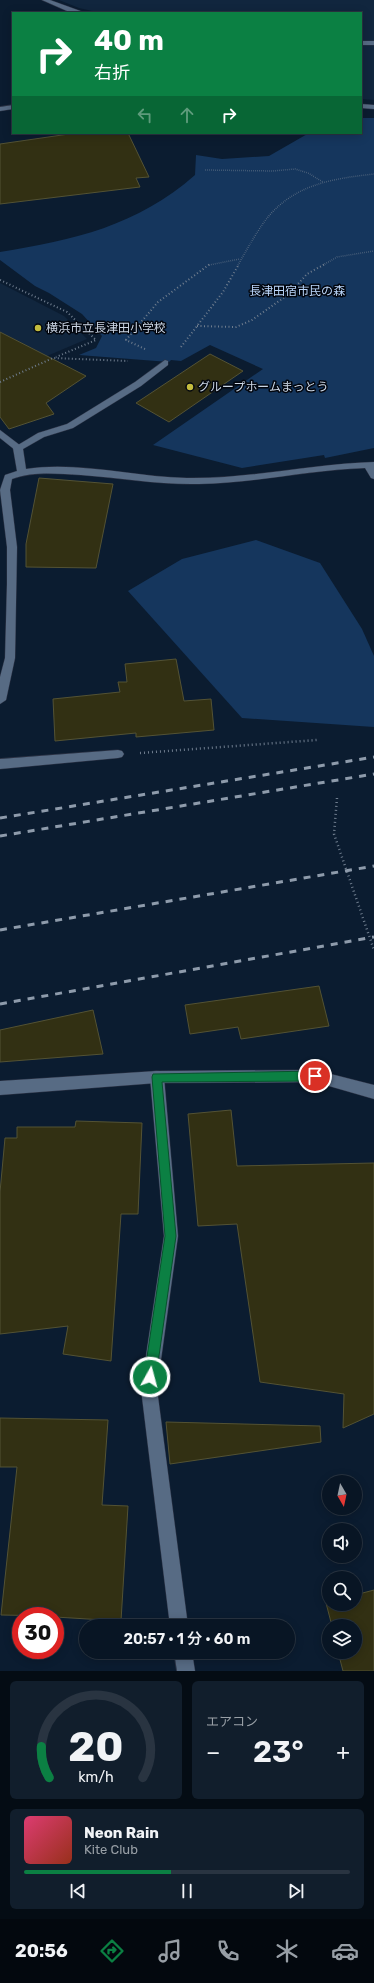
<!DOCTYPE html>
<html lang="ja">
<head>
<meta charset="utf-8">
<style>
  body { margin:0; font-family:Rubik,"Noto Sans JP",sans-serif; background:#111e2c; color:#f1f3f6; height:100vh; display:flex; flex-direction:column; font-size:15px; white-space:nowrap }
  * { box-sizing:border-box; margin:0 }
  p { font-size:13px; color:#989fa6 }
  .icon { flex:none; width:22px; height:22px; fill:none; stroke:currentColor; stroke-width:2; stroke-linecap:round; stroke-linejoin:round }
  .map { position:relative; height:1671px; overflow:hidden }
  .drawer { display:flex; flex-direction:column; gap:10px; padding:10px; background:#040c14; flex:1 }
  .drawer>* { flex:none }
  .top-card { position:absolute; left:12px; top:12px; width:350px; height:122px; border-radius:0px; box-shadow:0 2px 10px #0003,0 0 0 1px #293441; background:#0b8043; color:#fff; overflow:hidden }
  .needle { width:26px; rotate:171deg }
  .buttons { position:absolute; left:322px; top:1475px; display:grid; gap:8px }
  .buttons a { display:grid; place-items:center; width:40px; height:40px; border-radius:50%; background:#081524; box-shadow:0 2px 10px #0003,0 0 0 1px #293441; font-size:20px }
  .speed { position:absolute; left:12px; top:1607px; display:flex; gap:8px; font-size:20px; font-weight:700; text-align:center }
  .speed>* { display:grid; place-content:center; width:52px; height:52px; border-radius:50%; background:#081524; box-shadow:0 2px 10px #0003,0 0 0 1px #293441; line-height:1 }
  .speed .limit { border:6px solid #d22; background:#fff; color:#111 }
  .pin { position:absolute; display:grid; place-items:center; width:34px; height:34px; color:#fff; margin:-17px; border:2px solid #fff; border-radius:50%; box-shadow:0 1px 4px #0007 }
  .me { position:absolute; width:44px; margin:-22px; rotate:7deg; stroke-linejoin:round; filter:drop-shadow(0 0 3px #0008) }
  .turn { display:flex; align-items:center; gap:14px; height:84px; padding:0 16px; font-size:18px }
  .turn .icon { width:52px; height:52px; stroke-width:2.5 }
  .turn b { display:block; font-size:28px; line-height:34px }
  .lanes { display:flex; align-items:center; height:38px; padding:0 16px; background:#0003; justify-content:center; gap:20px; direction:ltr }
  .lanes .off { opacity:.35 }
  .big { font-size:30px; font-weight:600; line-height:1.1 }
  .drawer .widget { flex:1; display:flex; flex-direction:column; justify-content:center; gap:6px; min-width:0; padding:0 14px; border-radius:6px; background:#111e2c }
  .drawer .dial { align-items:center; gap:0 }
  .dial svg { height:104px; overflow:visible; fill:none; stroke:#293441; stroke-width:7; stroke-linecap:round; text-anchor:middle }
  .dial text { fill:#f1f3f6; stroke:none }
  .song { display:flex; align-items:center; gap:12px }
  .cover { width:48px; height:48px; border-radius:6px; background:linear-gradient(135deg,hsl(340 70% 55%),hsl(10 70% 35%)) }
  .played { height:4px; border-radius:2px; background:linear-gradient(90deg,#0b8043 45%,#293441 45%) }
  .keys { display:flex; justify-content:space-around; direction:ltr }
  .heat { display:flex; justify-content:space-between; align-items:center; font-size:22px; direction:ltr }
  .drawer .tiles { flex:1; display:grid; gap:10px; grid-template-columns:1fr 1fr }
  .widget:last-child { grid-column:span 2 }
  .trip { position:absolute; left:79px; top:1619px; width:216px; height:40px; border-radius:20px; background:#081524; box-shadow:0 2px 10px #0003,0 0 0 1px #293441; font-weight:600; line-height:40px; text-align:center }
  .dock { display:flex; height:64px; justify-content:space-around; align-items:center; background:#03080e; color:#989fa6 }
  .dock .icon { width:28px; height:28px }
  .dock .current { color:#0b8043 }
  .dock b { font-size:18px; color:#f1f3f6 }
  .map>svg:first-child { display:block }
  .built { fill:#11263e }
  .green { fill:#15365d }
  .building { fill:#323013; stroke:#535234 }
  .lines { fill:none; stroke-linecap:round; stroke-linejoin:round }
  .lane-casing { stroke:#2d3345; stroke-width:1 }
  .street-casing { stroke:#2d3345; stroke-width:1 }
  .secondary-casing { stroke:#2d3345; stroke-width:1 }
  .path-far2 { stroke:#6f7d8e; stroke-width:1.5; stroke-dasharray:0.5 1.5; stroke-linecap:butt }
  .path-far1 { stroke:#6f7d8e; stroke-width:2; stroke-dasharray:1 2.5; stroke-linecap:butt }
  .path { stroke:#6f7d8e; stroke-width:2.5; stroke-dasharray:1 3; stroke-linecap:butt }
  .lane { fill:#576b84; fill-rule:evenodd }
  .street { fill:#576b84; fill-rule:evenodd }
  .secondary { fill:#576b84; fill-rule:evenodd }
  .rail { stroke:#8e9bab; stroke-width:3; stroke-dasharray:7 7; stroke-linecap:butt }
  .route { fill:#0b8043; stroke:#07532c }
  .poi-dot { fill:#c4bd3e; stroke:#02060e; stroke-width:1.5 }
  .labels { text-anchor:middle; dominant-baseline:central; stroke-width:3; stroke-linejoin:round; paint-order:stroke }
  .far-park-label { font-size:12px; fill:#bbd7fb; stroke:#02060e }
  .far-poi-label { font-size:12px; fill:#ccd7e6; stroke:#02060e; text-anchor:start }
</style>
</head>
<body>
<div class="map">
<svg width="374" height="1671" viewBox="0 0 374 1671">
  <rect width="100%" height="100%" fill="#0b1c30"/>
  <g class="built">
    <polygon points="59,0 374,0 374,100 361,99 361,13 101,13 79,8"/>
    <polygon points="0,283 64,316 87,339 0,376"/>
  </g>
  <g class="green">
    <path d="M 361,118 L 374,118 L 374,448 L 325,458 L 324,455 L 242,468 L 153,445 L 263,369 L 210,345 L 181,361 L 171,360 L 169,362 L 79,355 L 96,348 L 102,336 L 82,314 L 49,293 L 35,286 L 0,260 L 0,252 C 74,240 137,226 195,175 L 196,155 L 222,159 L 269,156 L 309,133 L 361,133 Z"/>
    <polygon points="256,540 320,563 362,629 374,656 374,727 242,718 128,591 182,559"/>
  </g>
  <g class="building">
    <polygon points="76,133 128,133 149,177 136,178 140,187 0,204 0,144"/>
    <polygon points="0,332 86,376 46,403 54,414 9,429 0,417"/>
    <polygon points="210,354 243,371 169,422 136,403"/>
    <polygon points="39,478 113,484 96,568 26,567 26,544"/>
    <polygon points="176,659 184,701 211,699 214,730 136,737 136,733 55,741 53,699 120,692 118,682 127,682 125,664"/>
    <polygon points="319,986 329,1026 241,1039 238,1027 190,1034 185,1005"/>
    <polygon points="93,1010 103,1054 0,1062 0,1030"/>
    <polygon points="231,1110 237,1166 374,1163 374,1414 343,1428 344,1394 260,1382 237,1224 198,1226 188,1114"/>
    <polygon points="76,1121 142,1123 138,1214 121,1214 111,1361 63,1354 68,1326 0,1334 0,1192 5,1138 17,1138 17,1127 75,1127"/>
    <polygon points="0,1418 108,1420 102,1505 128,1506 121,1621 55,1617 55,1616 1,1615 17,1467 0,1467"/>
    <polygon points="166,1422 320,1426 321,1442 170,1464"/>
    <polygon points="374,1590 374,1671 343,1671 338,1652 355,1652 355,1626 332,1626 326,1603 355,1604 355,1595"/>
  </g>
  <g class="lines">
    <g class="lane-casing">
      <g id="lane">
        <polygon points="42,0 50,0 86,13 67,11"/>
        <rect x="361" y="41" width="13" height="4"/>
        <polygon points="0,430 21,446 21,450 15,450 0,438"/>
      </g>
    </g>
    <g class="street-casing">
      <g id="street">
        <path d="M 165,360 L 168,361 L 168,365 L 141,386 L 73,428 L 44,437 L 23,449 L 26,469 C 78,461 134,477 187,478 C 249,479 311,464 374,462 L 374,479 L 371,478 L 365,468 C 309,470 255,483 199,484 C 160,485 121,478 81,475 C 58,474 35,471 12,479 L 10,490 L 17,547 L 15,658 L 6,700 L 0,704 L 0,677 L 5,658 L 7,584 L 7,547 L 0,490 L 5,475 L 17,471 L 13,448 L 38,433 L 67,424 L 135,382 Z"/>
        <polygon points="118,750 122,751 124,754 122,757 118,758 0,769 0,759"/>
        <polygon points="157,1071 162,1072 164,1077 178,1236 157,1389 188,1626 170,1626 141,1389 164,1236 150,1077 152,1072"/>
        <polygon points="174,1652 192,1652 195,1671 177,1671"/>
      </g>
    </g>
    <g class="secondary-casing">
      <g id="secondary">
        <polygon points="361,104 374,105 374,109 361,108"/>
        <polygon points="13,105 13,109 0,111 0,107"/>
        <polygon points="315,1070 374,1085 374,1099 315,1082 157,1083 0,1095 0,1081 157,1071"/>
      </g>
    </g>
    <g class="path-far2">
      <polyline points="205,170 272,171 295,169 308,173 323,182"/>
      <polyline points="209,265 240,259"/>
      <path d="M 238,265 C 245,253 252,240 260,228 C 287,186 328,179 374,174"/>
      <polyline points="323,265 337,257 374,251"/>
    </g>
    <g class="path-far1">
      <polyline points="0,280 67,312 96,340 56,357"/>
      <polyline points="197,326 236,327 252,320 289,294 307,274 325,264"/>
      <polyline points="181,347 223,292 239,264"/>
      <polyline points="145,349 126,340 158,302 210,264"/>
      <polyline points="0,382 53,358 128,361"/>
    </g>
    <g class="path">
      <polyline points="140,753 317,740"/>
      <polyline points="337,798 334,834 374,950"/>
    </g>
    <use href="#lane" class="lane"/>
    <use href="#street" class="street"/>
    <use href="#secondary" class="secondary"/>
    <g class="rail">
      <polyline points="0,818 374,757"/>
      <polyline points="0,836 374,774"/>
      <polyline points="0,930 374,866"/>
      <polyline points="0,1004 374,937"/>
    </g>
  </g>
  <polygon class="route" points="315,1071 319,1073 320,1076 319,1080 315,1081 162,1082 176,1236 156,1377 154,1381 150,1383 146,1381 144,1377 165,1236 152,1077 153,1074"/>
  <g class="poi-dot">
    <circle cx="38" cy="328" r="4"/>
    <circle cx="190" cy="387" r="4"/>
  </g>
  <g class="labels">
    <g class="far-park-label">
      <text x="297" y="291">長津田宿市民の森</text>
    </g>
    <g class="far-poi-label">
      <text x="46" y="328">横浜市立長津田小学校</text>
      <text x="198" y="387">グループホームまっとう</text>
    </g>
  </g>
</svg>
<div class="buttons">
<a><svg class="needle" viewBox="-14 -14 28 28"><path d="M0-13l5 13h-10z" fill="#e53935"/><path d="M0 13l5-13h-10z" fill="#989fa6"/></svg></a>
<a><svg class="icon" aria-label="sound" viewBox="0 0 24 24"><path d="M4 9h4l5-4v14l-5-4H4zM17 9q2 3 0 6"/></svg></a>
<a><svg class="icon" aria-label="search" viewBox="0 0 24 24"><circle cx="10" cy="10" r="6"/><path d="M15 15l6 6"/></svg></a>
<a><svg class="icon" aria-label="layers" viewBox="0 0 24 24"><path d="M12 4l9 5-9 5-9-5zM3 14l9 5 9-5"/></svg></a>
</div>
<div class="speed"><div class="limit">30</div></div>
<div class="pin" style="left:315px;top:1076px;background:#d93025"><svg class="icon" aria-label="arrive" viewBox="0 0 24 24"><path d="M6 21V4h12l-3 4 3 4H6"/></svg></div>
<svg class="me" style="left:150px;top:1377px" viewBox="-20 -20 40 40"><circle r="17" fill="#0b8043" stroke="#fff" stroke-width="3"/><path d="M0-11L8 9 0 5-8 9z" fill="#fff"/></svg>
<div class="trip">20:57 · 1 分 · 60 m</div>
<div class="top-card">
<div class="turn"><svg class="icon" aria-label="right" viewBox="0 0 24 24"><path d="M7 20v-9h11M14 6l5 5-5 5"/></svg><div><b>40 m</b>右折</div></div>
<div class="lanes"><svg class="icon off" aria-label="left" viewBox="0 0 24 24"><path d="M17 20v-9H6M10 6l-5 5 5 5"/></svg><svg class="icon off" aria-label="ahead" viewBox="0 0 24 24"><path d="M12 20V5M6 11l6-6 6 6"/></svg><svg class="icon" aria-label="right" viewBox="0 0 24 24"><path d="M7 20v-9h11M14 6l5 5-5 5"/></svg></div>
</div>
</div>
<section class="drawer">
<div class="tiles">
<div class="widget dial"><svg viewBox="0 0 100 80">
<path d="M14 69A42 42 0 1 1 86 69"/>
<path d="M14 69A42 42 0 0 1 8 45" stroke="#0b8043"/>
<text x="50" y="56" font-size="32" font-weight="700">20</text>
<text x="50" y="72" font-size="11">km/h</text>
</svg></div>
<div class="widget"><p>エアコン</p>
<div class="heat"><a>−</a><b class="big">23°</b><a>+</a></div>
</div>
<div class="widget">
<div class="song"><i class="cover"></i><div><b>Neon Rain</b><p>Kite Club</p></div></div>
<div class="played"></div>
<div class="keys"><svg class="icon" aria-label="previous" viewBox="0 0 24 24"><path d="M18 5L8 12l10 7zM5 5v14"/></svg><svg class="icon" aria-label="pause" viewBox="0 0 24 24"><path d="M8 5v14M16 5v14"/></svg><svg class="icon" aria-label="next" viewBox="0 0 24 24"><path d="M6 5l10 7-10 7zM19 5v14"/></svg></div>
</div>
</div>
</section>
<nav class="dock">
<b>20:56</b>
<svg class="icon current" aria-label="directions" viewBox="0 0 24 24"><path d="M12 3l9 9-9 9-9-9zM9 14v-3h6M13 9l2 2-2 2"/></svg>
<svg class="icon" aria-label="music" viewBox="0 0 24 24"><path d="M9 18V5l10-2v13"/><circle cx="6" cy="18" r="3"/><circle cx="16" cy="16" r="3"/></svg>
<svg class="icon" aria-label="phone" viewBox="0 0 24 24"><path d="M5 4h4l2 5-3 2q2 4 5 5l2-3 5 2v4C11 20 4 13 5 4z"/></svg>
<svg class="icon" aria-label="climate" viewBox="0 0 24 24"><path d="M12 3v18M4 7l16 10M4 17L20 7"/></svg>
<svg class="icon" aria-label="car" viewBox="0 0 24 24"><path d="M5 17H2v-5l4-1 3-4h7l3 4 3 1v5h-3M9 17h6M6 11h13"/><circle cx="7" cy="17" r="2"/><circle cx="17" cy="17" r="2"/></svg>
</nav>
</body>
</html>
